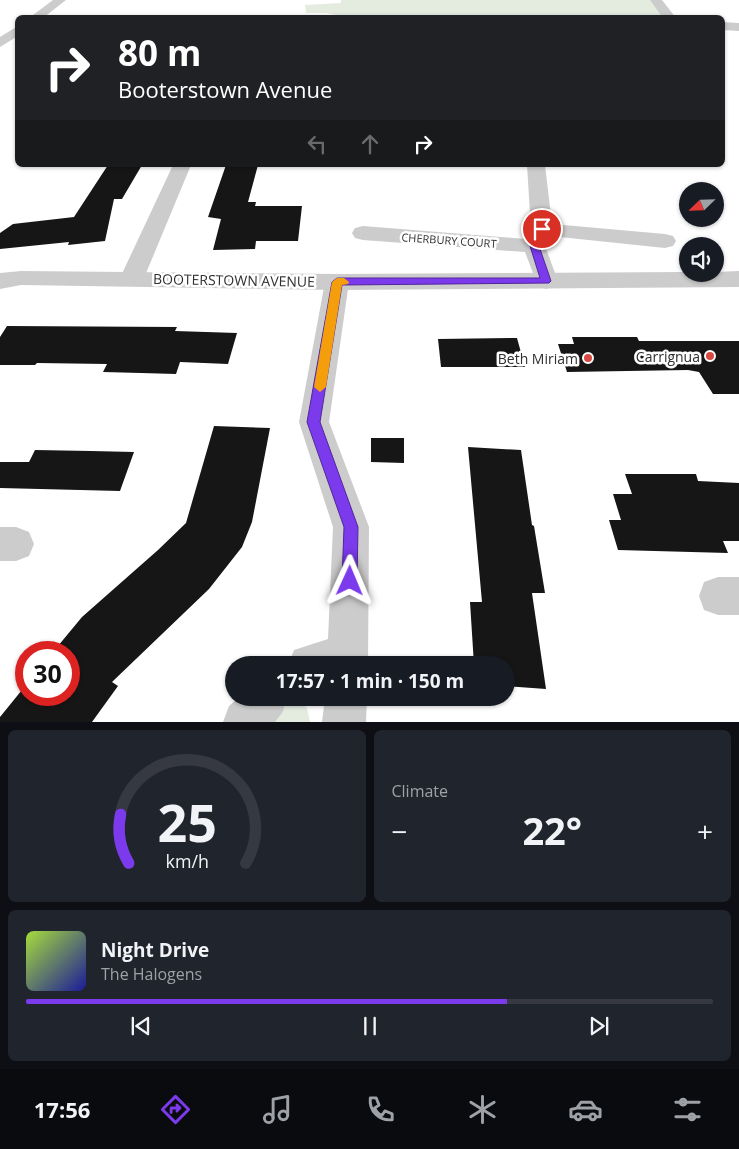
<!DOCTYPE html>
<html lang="en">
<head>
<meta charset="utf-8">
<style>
  body { margin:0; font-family:"Open Sans",sans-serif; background:#20242c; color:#f1f3f6; height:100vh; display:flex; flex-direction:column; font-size:19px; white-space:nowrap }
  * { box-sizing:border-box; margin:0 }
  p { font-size:16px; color:#9ea1a6 }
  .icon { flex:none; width:28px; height:28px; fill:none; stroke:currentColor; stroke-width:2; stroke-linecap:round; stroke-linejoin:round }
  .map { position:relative; height:722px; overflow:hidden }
  .panel { display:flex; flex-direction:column; gap:8px; padding:8px; background:#0d0f14; flex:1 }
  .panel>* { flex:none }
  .guide { position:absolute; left:15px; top:15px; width:710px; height:152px; border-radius:8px; box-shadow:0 1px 4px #0004; background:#202124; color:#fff; overflow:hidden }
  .needle { width:32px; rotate:247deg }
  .fabs { position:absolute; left:679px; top:182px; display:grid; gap:10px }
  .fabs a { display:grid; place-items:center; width:45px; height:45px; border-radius:50%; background:#171b24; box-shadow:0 1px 4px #0004; font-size:25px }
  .speed { position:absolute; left:15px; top:641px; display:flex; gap:10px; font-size:25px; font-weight:700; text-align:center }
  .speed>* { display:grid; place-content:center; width:65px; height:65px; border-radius:50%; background:#171b24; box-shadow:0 1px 4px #0004; line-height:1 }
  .speed .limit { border:8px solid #d22; background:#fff; color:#111 }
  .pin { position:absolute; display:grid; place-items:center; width:42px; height:42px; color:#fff; margin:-21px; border:2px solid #fff; border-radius:50%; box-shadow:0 1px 5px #0007 }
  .me { position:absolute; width:55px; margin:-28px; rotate:1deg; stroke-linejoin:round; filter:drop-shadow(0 0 4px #0008) }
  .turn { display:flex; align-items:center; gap:18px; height:105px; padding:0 20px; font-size:22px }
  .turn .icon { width:65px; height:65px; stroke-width:2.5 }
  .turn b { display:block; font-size:35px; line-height:42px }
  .lanes { display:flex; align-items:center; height:48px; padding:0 20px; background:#0003; justify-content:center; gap:25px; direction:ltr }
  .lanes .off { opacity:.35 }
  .big { font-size:38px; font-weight:700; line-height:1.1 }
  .panel .widget { flex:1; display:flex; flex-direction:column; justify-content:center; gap:8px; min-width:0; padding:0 18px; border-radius:8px; background:#20242c }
  .panel .dial { align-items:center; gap:0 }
  .dial svg { height:130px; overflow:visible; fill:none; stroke:#363941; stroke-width:7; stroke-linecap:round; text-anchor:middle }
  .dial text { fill:#f1f3f6; stroke:none }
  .song { display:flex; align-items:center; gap:15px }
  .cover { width:60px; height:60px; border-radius:8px; background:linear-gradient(135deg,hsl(80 70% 55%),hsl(240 70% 35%)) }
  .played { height:5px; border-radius:2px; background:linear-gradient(90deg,#7c3aed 70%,#363941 70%) }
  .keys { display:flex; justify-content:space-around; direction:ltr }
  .heat { display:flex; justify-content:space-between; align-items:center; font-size:28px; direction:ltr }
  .panel .tiles { flex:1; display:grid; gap:8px; grid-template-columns:1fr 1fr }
  .widget:last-child { grid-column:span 2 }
  .trip { position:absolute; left:225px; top:656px; width:290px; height:50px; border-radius:25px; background:#171b24; box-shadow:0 1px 4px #0004; font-weight:700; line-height:50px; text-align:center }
  .tab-bar { display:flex; height:80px; justify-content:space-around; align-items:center; background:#090b0e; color:#9ea1a6 }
  .tab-bar .icon { width:35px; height:35px }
  .tab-bar .selected { color:#7c3aed }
  .tab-bar b { font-size:22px; color:#f1f3f6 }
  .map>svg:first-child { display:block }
  .green { fill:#e4ebdf }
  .building { fill:#161616 }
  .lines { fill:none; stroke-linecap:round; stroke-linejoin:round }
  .minor { fill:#ccc; fill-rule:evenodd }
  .tertiary { fill:#ccc; fill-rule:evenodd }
  .route { fill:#7c3aed; stroke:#51269a }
  .slow { fill:#f59e0b }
  .poi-dot { fill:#d64a42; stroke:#fff; stroke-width:2 }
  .labels { text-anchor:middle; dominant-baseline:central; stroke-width:5; stroke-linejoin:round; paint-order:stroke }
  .far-street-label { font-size:11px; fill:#2f2f2f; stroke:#fff }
  .street-label { font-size:14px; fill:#2f2f2f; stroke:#fff }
  .poi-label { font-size:14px; fill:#2f2f2f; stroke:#fff; text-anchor:end }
</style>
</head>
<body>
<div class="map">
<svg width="739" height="722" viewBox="0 0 739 722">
  <rect width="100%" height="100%" fill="#fff"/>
  <g class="green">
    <polygon points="341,0 650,0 665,17 352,18 326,13 306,13 305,5 341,3"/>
    <polygon points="299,702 307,708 310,722 270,722 288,704"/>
  </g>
  <g class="building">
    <polygon points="108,165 142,165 122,199 114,199 105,241 68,245 69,242 0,249 0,233 13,224 74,217"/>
    <polygon points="226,165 258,165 248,202 256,202 255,206 302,206 298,241 256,241 255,249 213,250 221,219 208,217"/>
    <polygon points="7,326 177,327 175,331 237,333 228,364 180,362 176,374 141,373 103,372 107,364 37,363 35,365 0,365 0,337"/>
    <polygon points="572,337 637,337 639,341 739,341 739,394 713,394 699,372 688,370 567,372 558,344 574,344"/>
    <polygon points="517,338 525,367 441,367 438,339"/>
    <polygon points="214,426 270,428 252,522 242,547 209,589 112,682 118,686 92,722 0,722 0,717 26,685 26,695 69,695 69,652 53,652 82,617 158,550 186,523"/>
    <polygon points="371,438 404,438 404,463 371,462"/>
    <polygon points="468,447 521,450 532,525 534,526 545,593 532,593 546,689 506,686 506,665 474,665 470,602 482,602"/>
    <polygon points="35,450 91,451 134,452 120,491 0,488 0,462 29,462"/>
    <polygon points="625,474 696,474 698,481 739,483 739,541 723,541 728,553 618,550 609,520 621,520 613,494 632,494"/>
  </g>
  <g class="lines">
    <g class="minor">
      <polygon points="650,0 662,0 676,18 663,18"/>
      <polygon points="722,22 739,23 739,31 722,30"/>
      <polygon points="173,165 191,165 144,278 140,283 132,285 124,283 120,278"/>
      <polygon points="527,165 545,165 552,224 665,234 673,236 676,241 673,246 665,248 550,236 545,246 558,281 554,286 546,289 538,286 525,252 363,240 355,238 352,233 355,228 363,226 526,239 531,229"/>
      <polygon points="337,274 345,277 349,282 329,422 369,527 368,665 288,665 294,650 328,639 333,527 299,422 325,282 329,277"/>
      <polygon points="0,527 16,527 29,532 34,544 29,556 16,561 0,561"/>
      <polygon points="718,577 739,577 739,615 718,615 704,610 699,596 704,582"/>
      <polygon points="238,698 288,698 282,713 275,722 223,722 229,706"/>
      <polygon points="325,698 367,698 366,722 322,722"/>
    </g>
    <g class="tertiary">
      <polygon points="53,0 66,0 43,18 29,18"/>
      <polygon points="18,26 18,36 0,47 0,37"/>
      <polygon points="21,271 337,274 688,272 688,274 715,274 715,272 739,271 739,287 337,290 21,285 0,289 0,273"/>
    </g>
  </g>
  <polygon class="route" points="539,227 545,227 547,229 539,246 551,281 549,283 342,285 320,422 358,527 357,581 355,587 350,589 344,587 342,581 344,527 307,422 332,282 337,278 540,278 530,246"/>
  <polygon class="slow" points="337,278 344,278 349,282 348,284 342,285 326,387 320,392 314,387 332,282"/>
  <g class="poi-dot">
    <circle cx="710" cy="356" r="5"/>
    <circle cx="588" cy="358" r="5"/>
  </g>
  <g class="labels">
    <g class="far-street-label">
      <text transform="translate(449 240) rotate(4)">CHERBURY COURT</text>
    </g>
    <g class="street-label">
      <text transform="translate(234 280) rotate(1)">BOOTERSTOWN AVENUE</text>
    </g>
    <g class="poi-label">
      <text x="700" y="356">Carrignua</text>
      <text x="578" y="358">Beth Miriam</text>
    </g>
  </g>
</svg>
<div class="fabs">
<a><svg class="needle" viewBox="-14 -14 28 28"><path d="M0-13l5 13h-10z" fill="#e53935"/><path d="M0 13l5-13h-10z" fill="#9ea1a6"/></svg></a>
<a><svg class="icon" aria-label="sound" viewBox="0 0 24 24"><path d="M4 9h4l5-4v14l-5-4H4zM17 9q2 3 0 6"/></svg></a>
</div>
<div class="speed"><div class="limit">30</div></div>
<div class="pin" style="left:542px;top:229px;background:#d93025"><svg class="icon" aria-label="arrive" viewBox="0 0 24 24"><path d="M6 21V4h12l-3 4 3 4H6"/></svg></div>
<svg class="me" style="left:350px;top:581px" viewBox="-20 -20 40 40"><path d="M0-17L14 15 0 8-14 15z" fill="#7c3aed" stroke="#fff" stroke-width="4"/></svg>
<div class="trip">17:57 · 1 min · 150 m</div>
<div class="guide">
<div class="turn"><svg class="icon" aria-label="right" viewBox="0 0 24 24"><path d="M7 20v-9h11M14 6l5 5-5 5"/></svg><div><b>80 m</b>Booterstown Avenue</div></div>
<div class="lanes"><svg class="icon off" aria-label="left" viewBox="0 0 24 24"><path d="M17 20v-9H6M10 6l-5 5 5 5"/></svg><svg class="icon off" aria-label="ahead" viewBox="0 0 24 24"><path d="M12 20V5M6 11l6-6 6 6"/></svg><svg class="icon" aria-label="right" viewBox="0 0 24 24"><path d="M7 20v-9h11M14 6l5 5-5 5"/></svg></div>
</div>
</div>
<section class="panel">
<div class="tiles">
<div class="widget dial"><svg viewBox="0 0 100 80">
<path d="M14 69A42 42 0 1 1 86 69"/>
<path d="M14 69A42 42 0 0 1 9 39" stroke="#7c3aed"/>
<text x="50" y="56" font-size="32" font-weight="700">25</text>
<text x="50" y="72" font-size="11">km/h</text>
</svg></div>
<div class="widget"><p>Climate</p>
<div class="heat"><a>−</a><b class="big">22°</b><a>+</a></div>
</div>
<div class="widget">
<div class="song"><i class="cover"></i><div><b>Night Drive</b><p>The Halogens</p></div></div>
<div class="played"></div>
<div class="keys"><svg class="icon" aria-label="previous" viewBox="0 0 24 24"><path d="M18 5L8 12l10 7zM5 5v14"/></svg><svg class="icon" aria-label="pause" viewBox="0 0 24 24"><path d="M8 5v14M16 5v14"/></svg><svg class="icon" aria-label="next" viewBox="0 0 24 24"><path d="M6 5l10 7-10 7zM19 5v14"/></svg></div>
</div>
</div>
</section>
<nav class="tab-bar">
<b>17:56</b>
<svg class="icon selected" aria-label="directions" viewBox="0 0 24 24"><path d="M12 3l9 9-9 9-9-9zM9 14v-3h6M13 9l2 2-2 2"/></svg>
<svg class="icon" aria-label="music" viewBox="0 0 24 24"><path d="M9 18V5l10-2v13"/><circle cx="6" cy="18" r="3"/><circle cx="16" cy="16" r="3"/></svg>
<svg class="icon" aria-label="phone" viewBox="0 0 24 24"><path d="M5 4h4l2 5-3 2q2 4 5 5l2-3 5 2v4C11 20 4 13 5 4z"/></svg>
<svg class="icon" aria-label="climate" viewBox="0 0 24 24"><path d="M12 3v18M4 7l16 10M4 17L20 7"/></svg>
<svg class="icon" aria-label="car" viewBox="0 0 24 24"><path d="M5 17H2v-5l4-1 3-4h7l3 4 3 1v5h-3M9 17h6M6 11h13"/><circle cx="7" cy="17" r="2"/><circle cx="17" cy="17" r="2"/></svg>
<svg class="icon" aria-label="filters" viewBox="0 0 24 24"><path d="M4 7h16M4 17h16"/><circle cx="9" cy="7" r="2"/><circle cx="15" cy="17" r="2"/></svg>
</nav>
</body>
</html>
